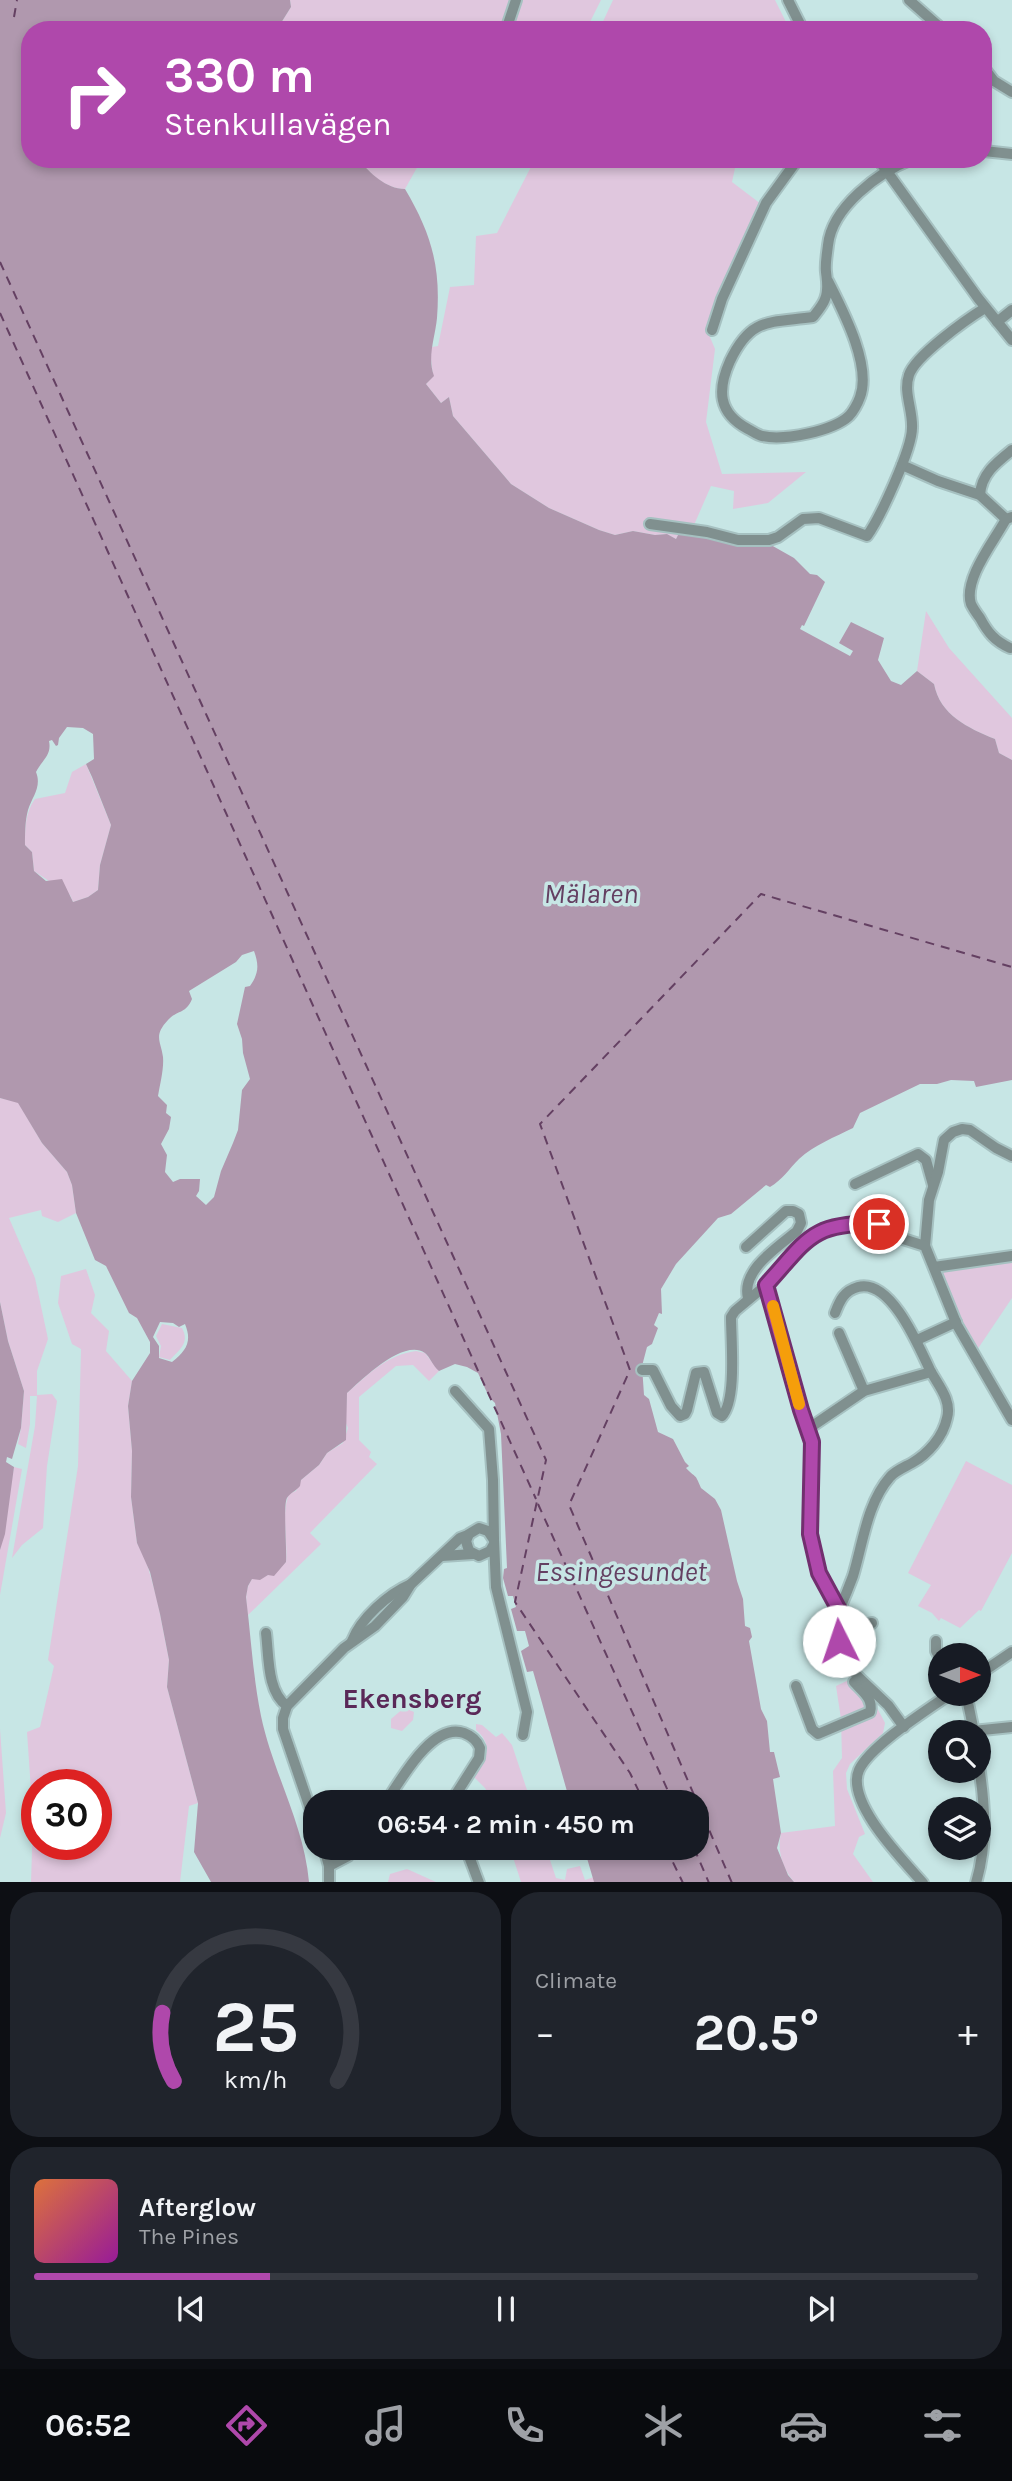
<!DOCTYPE html>
<html lang="en">
<head>
<meta charset="utf-8">
<style>
  body { margin:0; font-family:Karla,sans-serif; background:#20242c; color:#f1f3f6; height:100vh; display:flex; flex-direction:column; font-size:26px; white-space:nowrap }
  * { box-sizing:border-box; margin:0 }
  p { font-size:23px; color:#9ea1a6 }
  .icon { flex:none; width:38px; height:38px; fill:none; stroke:currentColor; stroke-width:2; stroke-linecap:round; stroke-linejoin:round }
  .map { position:relative; height:1882px; overflow:hidden }
  .panel { display:flex; flex-direction:column; gap:10px; padding:10px; background:#0d0f14; flex:1 }
  .panel>* { flex:none }
  .guide { position:absolute; left:21px; top:21px; width:971px; height:147px; border-radius:28px; box-shadow:0 4px 10px #0003; background:#af48ab; color:#fff; overflow:hidden }
  .needle { width:46px; rotate:90deg }
  .buttons { position:absolute; left:928px; top:1643px; display:grid; gap:14px }
  .buttons a { display:grid; place-items:center; width:63px; height:63px; border-radius:50%; background:#171b24; box-shadow:0 4px 10px #0003; font-size:35px }
  .speed { position:absolute; left:21px; top:1769px; display:flex; gap:14px; font-size:35px; font-weight:700; text-align:center }
  .speed>* { display:grid; place-content:center; width:91px; height:91px; border-radius:50%; background:#171b24; box-shadow:0 4px 10px #0003; line-height:1 }
  .speed .limit { border:10px solid #d22; background:#fff; color:#111 }
  .pin { position:absolute; display:grid; place-items:center; width:60px; height:60px; color:#fff; margin:-30px; border:4px solid #fff; border-radius:50%; box-shadow:0 2px 7px #0007 }
  .me { position:absolute; width:77px; margin:-38px; rotate:356deg; stroke-linejoin:round; filter:drop-shadow(0 0 5px #0008) }
  .turn { display:flex; align-items:center; gap:24px; height:147px; padding:0 28px; font-size:32px }
  .turn .icon { width:91px; height:91px; stroke-width:2.5 }
  .turn b { display:block; font-size:49px; line-height:60px }
  .big { font-size:52px; font-weight:700; line-height:1.1 }
  .panel .widget { flex:1; display:flex; flex-direction:column; justify-content:center; gap:10px; min-width:0; padding:0 24px; border-radius:28px; background:#20242c }
  .panel .dial { align-items:center; gap:0 }
  .dial svg { height:182px; overflow:visible; fill:none; stroke:#363941; stroke-width:7; stroke-linecap:round; text-anchor:middle }
  .dial text { fill:#f1f3f6; stroke:none }
  .song { display:flex; align-items:center; gap:21px }
  .cover { width:84px; height:84px; border-radius:10px; background:linear-gradient(135deg,hsl(20 70% 55%),hsl(300 70% 35%)) }
  .played { height:7px; border-radius:4px; background:linear-gradient(90deg,#af48ab 25%,#363941 25%) }
  .keys { display:flex; justify-content:space-around; direction:ltr }
  .heat { display:flex; justify-content:space-between; align-items:center; font-size:38px; direction:ltr }
  .panel .tiles { flex:1; display:grid; gap:10px; grid-template-columns:1fr 1fr }
  .widget:last-child { grid-column:span 2 }
  .trip { position:absolute; left:303px; top:1790px; width:406px; height:70px; border-radius:28px; background:#171b24; box-shadow:0 4px 10px #0003; font-weight:700; line-height:70px; text-align:center }
  .tab-bar { display:flex; height:112px; justify-content:space-around; align-items:center; background:#090b0e; color:#9ea1a6 }
  .tab-bar .icon { width:49px; height:49px }
  .tab-bar .selected { color:#af48ab }
  .tab-bar b { font-size:32px; color:#f1f3f6 }
  .map>svg:first-child { display:block }
  .green { fill:#e0c7de; fill-rule:evenodd }
  .water { fill:#b098ae; fill-rule:evenodd }
  .lines { fill:none; stroke-linecap:round; stroke-linejoin:round }
  .ferry { stroke:#644062; stroke-width:2; stroke-dasharray:9 7; stroke-linecap:butt }
  .minor-casing { stroke:#a6c1c1; stroke-width:14 }
  .minor { stroke:#80908f; stroke-width:10 }
  .route-casing { stroke:#722f6f; stroke-width:18 }
  .route { stroke:#af48ab; stroke-width:12 }
  .slow { stroke:#f59e0b; stroke-width:12 }
  .labels { text-anchor:middle; dominant-baseline:central; stroke-width:7; stroke-linejoin:round; paint-order:stroke }
  .water-label { font-size:28px; font-style:italic; fill:#644062; stroke:#c7e6e5 }
  .neighbourhood-label { font-size:28px; font-weight:bold; fill:#5a2858; stroke:#c7e6e5 }
</style>
</head>
<body>
<div class="map">
<svg width="1012" height="1883" viewBox="0 0 1012 1883">
  <rect width="100%" height="100%" fill="#c7e6e5"/>
  <g class="green">
    <polygon points="290,0 601,0 586,30 282,30 281,23 291,7"/>
    <polygon points="613,0 775,0 790,30 599,30"/>
    <path d="M 358,159 L 429,159 L 419,164 L 405,189 C 386,189 369,173 358,159 Z"/>
    <polygon points="535,159 737,159 732,182 761,204 707,330 715,349 706,422 722,474 806,472 768,503 733,509 734,491 711,486 694,525 679,533 676,539 667,534 655,535 633,531 615,535 599,530 549,508 511,484 453,416 449,397 441,403 426,384 433,376 430,350 432,347 438,346 450,287 474,285 476,236 497,233"/>
    <path d="M 926,611 L 949,648 L 1012,718 L 1012,760 L 999,753 L 995,739 C 968,728 940,715 934,684 L 917,671 Z"/>
    <path d="M 86,764 L 111,825 L 100,865 L 98,890 L 88,897 L 73,902 L 70,895 L 34,871 L 32,852 L 25,845 C 25,829 25,813 35,799 L 65,793 L 72,772 Z"/>
    <polygon points="0,1098 18,1102 42,1143 67,1172 72,1185 76,1213 58,1222 42,1216 41,1210 9,1218 35,1278 48,1339 37,1371 37,1395 52,1394 57,1401 47,1466 43,1528 22,1545 12,1558 35,1426 37,1396 30,1396 30,1424 26,1448 18,1444 21,1428 24,1391 8,1341 0,1302"/>
    <polygon points="1012,1262 1012,1298 977,1350 958,1317 941,1272"/>
    <path d="M 86,1269 L 95,1295 L 91,1313 L 109,1331 L 106,1351 L 132,1381 L 128,1406 L 132,1451 L 131,1497 L 137,1543 L 145,1557 L 157,1599 L 169,1660 L 167,1687 L 198,1803 L 189,1806 L 180,1882 L 31,1882 L 33,1819 L 27,1732 L 40,1727 L 54,1666 L 48,1660 L 78,1466 L 81,1349 L 72,1344 L 58,1303 L 61,1276 ZM 37,1785 L 96,1785 L 96,1844 L 37,1844 Z"/>
    <path d="M 162,1324 L 182,1328 C 190,1343 180,1349 170,1360 L 159,1357 L 161,1346 L 156,1336 Z"/>
    <path d="M 416,1351 L 425,1353 L 439,1371 L 429,1381 L 413,1365 L 396,1366 L 359,1397 L 359,1440 L 371,1452 L 369,1457 L 377,1464 L 310,1533 L 321,1544 L 248,1615 C 246,1602 244,1591 252,1579 L 268,1575 L 286,1562 C 288,1542 281,1512 289,1494 L 296,1491 L 301,1480 L 319,1465 L 327,1453 L 343,1443 L 348,1428 L 345,1421 L 347,1393 C 368,1375 386,1355 416,1351 Z"/>
    <polygon points="966,1461 1012,1485 1012,1553 981,1611 979,1610 960,1628 941,1618 939,1621 932,1613 918,1606 931,1585 908,1573"/>
    <polygon points="14,1467 22,1469 0,1595 0,1550"/>
    <path d="M 853,1678 L 871,1696 L 885,1723 L 883,1733 L 850,1764 L 846,1773 L 847,1789 L 865,1834 L 859,1837 L 853,1854 L 873,1882 L 794,1882 C 782,1867 777,1851 781,1833 L 835,1826 L 833,1771 L 842,1758 L 841,1719 L 836,1686 Z"/>
    <polygon points="405,1707 414,1712 413,1720 402,1731 391,1728 391,1719"/>
    <path d="M 476,1724 L 482,1725 L 496,1737 L 502,1733 L 512,1745 L 531,1802 L 493,1802 L 485,1788 L 474,1777 C 485,1761 495,1746 476,1730 Z"/>
    <polygon points="0,1729 6,1813 0,1838"/>
    <polygon points="510,1848 546,1848 556,1878 565,1880 567,1869 580,1866 585,1880 594,1877 594,1882 521,1882"/>
    <polygon points="407,1869 436,1882 388,1882 390,1874"/>
  </g>
  <g class="water">
    <path d="M 0,0 L 290,0 L 291,7 L 281,23 L 282,30 L 30,30 L 30,159 L 358,159 C 370,173 386,189 405,189 C 431,233 441,266 437,318 C 435,338 427,357 434,376 L 426,384 L 441,403 L 449,397 L 453,416 L 511,484 L 549,508 L 599,530 L 615,535 L 633,531 L 655,535 L 667,534 L 676,539 L 679,533 L 771,545 L 794,558 L 810,574 L 817,575 L 825,582 L 804,626 L 802,625 L 800,629 L 850,656 L 853,651 L 839,643 L 851,622 L 884,638 L 878,660 L 891,681 L 901,685 L 917,671 L 934,684 C 940,715 968,728 995,739 L 999,753 L 1012,760 L 1012,1080 L 976,1087 L 974,1081 L 951,1080 L 937,1084 L 920,1084 L 860,1113 L 853,1128 C 835,1137 814,1145 799,1159 C 789,1169 782,1180 770,1187 L 766,1185 L 731,1214 L 718,1218 L 676,1264 L 661,1289 L 662,1314 L 659,1313 L 654,1325 L 658,1328 L 652,1344 L 647,1347 L 642,1366 L 644,1395 L 649,1399 L 658,1432 L 673,1439 L 685,1462 L 689,1466 L 686,1468 C 697,1480 694,1471 701,1488 L 715,1499 L 721,1510 L 737,1581 L 743,1599 L 745,1626 L 750,1628 L 752,1637 L 749,1641 L 761,1709 L 767,1721 L 770,1752 L 774,1752 L 780,1777 L 773,1779 L 781,1833 L 777,1848 L 788,1875 L 794,1882 L 594,1882 L 584,1848 L 696,1848 L 696,1802 L 570,1802 L 533,1671 L 527,1672 L 521,1651 L 529,1646 L 525,1631 L 517,1631 L 511,1609 L 516,1607 L 513,1596 L 508,1596 L 503,1578 L 504,1569 L 507,1568 L 501,1434 L 495,1403 L 489,1397 L 478,1373 L 467,1367 L 455,1364 L 439,1371 C 433,1366 430,1357 425,1353 C 403,1338 362,1380 347,1393 L 346,1440 L 327,1453 L 319,1465 L 301,1480 L 300,1486 C 296,1491 290,1493 287,1498 C 283,1505 287,1549 286,1562 L 274,1576 L 268,1575 L 260,1580 L 252,1579 L 248,1586 L 246,1597 C 251,1637 253,1677 261,1716 C 273,1773 304,1824 309,1882 L 211,1882 L 194,1852 L 198,1803 L 167,1687 L 169,1660 L 160,1614 L 150,1572 L 137,1543 L 131,1497 L 132,1451 L 128,1406 L 132,1381 L 150,1353 L 150,1342 L 137,1318 L 129,1313 L 106,1266 L 95,1260 L 76,1213 L 72,1185 L 67,1172 L 42,1143 L 18,1103 L 0,1098 ZM 67,727 L 83,728 L 93,734 L 94,759 L 86,764 L 92,777 L 111,825 L 100,865 L 98,890 L 88,897 L 73,902 L 62,879 L 46,881 L 34,871 L 32,852 L 25,845 C 25,834 25,821 28,810 C 32,797 42,787 36,772 C 42,760 52,755 49,741 L 52,740 L 56,746 L 58,745 L 59,738 ZM 254,951 C 259,965 259,973 250,986 L 245,987 L 237,1024 L 242,1039 L 243,1053 L 250,1079 L 242,1090 L 238,1130 L 233,1143 L 221,1171 L 214,1197 L 206,1205 L 196,1196 L 199,1191 L 200,1179 L 180,1179 L 173,1182 L 165,1172 L 167,1155 L 161,1144 L 169,1129 L 171,1117 L 166,1113 L 167,1105 L 158,1096 C 160,1084 164,1069 163,1057 C 161,1041 153,1036 168,1020 C 177,1010 186,1014 192,999 L 189,991 L 236,962 L 242,955 ZM 160,1322 L 173,1323 L 179,1327 L 185,1324 C 192,1341 187,1350 172,1362 L 159,1358 L 159,1346 L 153,1337 Z"/>
    <polygon points="0,1302 8,1341 24,1391 21,1428 12,1459 7,1457 6,1462 14,1467 5,1534 0,1550"/>
  </g>
  <g class="lines">
    <g class="ferry">
      <polyline points="14,17 17,0"/>
      <polyline points="0,262 546,1460 515,1602 630,1773 644,1802"/>
      <polyline points="0,313 536,1499"/>
      <polyline points="538,1504 673,1802"/>
      <polyline points="666,1848 683,1883"/>
      <polyline points="694,1848 709,1883"/>
      <polyline points="732,1883 569,1505 630,1370 540,1124 761,894 1012,967"/>
    </g>
    <g class="minor-casing">
      <g id="minor">
        <polyline points="788,0 803,30"/>
        <polyline points="909,0 943,30"/>
        <polyline points="506,30 516,0"/>
        <polyline points="984,68 994,81 1012,92"/>
        <polyline points="984,151 1012,154"/>
        <polyline points="878,159 978,298 1012,340"/>
        <path d="M 828,281 C 842,309 872,365 860,397 C 858,403 853,412 849,416 C 833,431 784,441 762,436 C 757,435 752,431 748,429 C 718,413 717,390 730,361 C 751,317 769,323 813,317 C 817,312 823,305 825,299 C 829,290 827,281 826,272 C 825,264 827,254 828,245 C 832,207 879,172 912,159"/>
        <polyline points="997,322 1012,310"/>
        <polyline points="712,330 722,299 766,203 798,159"/>
        <polyline points="902,465 938,481 980,495 1006,519 1012,517"/>
        <path d="M 980,495 C 981,474 997,462 1012,450"/>
        <path d="M 1006,519 C 995,540 963,579 971,604 C 973,608 977,614 980,618 C 988,633 995,641 1010,648"/>
        <path d="M 650,524 L 707,532 L 738,540 L 769,540 L 778,537 L 803,519 L 819,518 L 867,536 C 880,518 912,449 912,428 C 913,410 903,392 909,375 C 915,356 967,319 985,308"/>
        <polyline points="855,1184 918,1154 926,1160 933,1185"/>
        <polyline points="925,1246 929,1200 938,1172 944,1140 953,1132 962,1129 970,1130 996,1148 1012,1156"/>
        <path d="M 746,1247 L 786,1211 L 793,1211 L 799,1214 L 801,1223 L 797,1231 C 778,1247 741,1270 748,1298"/>
        <polyline points="934,1267 1012,1256"/>
        <path d="M 835,1313 C 840,1300 844,1291 858,1287 C 891,1278 919,1347 930,1370 C 938,1385 952,1400 947,1418 C 943,1437 928,1454 912,1463 C 905,1467 895,1471 890,1477 C 867,1503 863,1543 853,1576 C 849,1587 844,1599 839,1610"/>
        <polyline points="839,1333 864,1391"/>
        <polyline points="917,1340 956,1322"/>
        <path d="M 642,1370 L 653,1370 L 671,1406 L 680,1416 L 685,1414 L 687,1410 L 696,1373 L 704,1372 L 717,1413 L 722,1416 C 737,1400 731,1340 731,1317 L 735,1311 L 766,1285"/>
        <polyline points="455,1391 489,1429 493,1480 494,1539"/>
        <polyline points="808,1429 864,1391 931,1372"/>
        <polyline points="494,1544 490,1551 479,1556 469,1551 466,1541 469,1534 479,1528 488,1531 494,1540 496,1587 527,1712 523,1735"/>
        <polyline points="442,1556 473,1554"/>
        <polyline points="841,1630 872,1623"/>
        <path d="M 266,1633 C 269,1657 267,1692 287,1706"/>
        <path d="M 352,1641 C 361,1618 388,1594 411,1584"/>
        <polyline points="936,1641 936,1651 940,1658"/>
        <polyline points="978,1675 1012,1652"/>
        <path d="M 796,1686 L 812,1729 L 818,1734 L 870,1712 C 874,1699 862,1691 854,1682"/>
        <polyline points="962,1694 968,1703 974,1732"/>
        <polyline points="904,1727 888,1705 848,1667 842,1654 839,1641 839,1610 819,1573 810,1534 812,1442 801,1411 766,1285 810,1237 821,1230 834,1226 879,1225 892,1230 903,1239 925,1246 957,1325 1012,1420"/>
        <polyline points="973,1731 1012,1727"/>
        <path d="M 386,1802 C 401,1780 432,1722 464,1733 C 472,1736 477,1740 480,1748 L 479,1758 L 451,1802"/>
        <polyline points="315,1823 283,1729 283,1718 287,1706 344,1648 375,1626 403,1597 411,1584 460,1538 468,1535"/>
        <polyline points="324,1848 329,1866 329,1883"/>
        <polyline points="466,1848 479,1883"/>
        <polyline points="329,1866 348,1856 353,1848"/>
        <path d="M 923,1883 C 903,1860 845,1802 859,1770 C 870,1746 927,1710 950,1694"/>
        <path d="M 976,1883 C 988,1842 985,1802 978,1760"/>
      </g>
    </g>
    <use href="#minor" class="minor"/>
  </g>
  <g class="lines">
    <g class="route-casing">
      <path id="route" d="M 839,1641 L 839,1610 L 819,1573 L 810,1534 L 812,1442 L 801,1410 L 766,1285 C 808,1239 811,1222 879,1224"/>
    </g>
    <use href="#route" class="route"/>
    <polyline class="slow" points="773,1306 799,1404"/>
  </g>
  <g class="labels">
    <g class="water-label">
      <text x="591" y="893">Mälaren</text>
      <text x="621" y="1571">Essingesundet</text>
    </g>
    <g class="neighbourhood-label">
      <text x="412" y="1698">Ekensberg</text>
    </g>
  </g>
</svg>
<div class="buttons">
<a><svg class="needle" viewBox="-14 -14 28 28"><path d="M0-13l5 13h-10z" fill="#e53935"/><path d="M0 13l5-13h-10z" fill="#9ea1a6"/></svg></a>
<a><svg class="icon" aria-label="search" viewBox="0 0 24 24"><circle cx="10" cy="10" r="6"/><path d="M15 15l6 6"/></svg></a>
<a><svg class="icon" aria-label="layers" viewBox="0 0 24 24"><path d="M12 4l9 5-9 5-9-5zM3 14l9 5 9-5"/></svg></a>
</div>
<div class="speed"><div class="limit">30</div></div>
<div class="pin" style="left:879px;top:1224px;background:#d93025"><svg class="icon" aria-label="arrive" viewBox="0 0 24 24"><path d="M6 21V4h12l-3 4 3 4H6"/></svg></div>
<svg class="me" style="left:839px;top:1641px" viewBox="-20 -20 40 40"><circle r="19" fill="#fff"/><path d="M0-13L10 11 0 6-10 11z" fill="#af48ab"/></svg>
<div class="trip">06:54 · 2 min · 450 m</div>
<div class="guide">
<div class="turn"><svg class="icon" aria-label="right" viewBox="0 0 24 24"><path d="M7 20v-9h11M14 6l5 5-5 5"/></svg><div><b>330 m</b>Stenkullavägen</div></div>
</div>
</div>
<section class="panel">
<div class="tiles">
<div class="widget dial"><svg viewBox="0 0 100 80">
<path d="M14 69A42 42 0 1 1 86 69"/>
<path d="M14 69A42 42 0 0 1 9 39" stroke="#af48ab"/>
<text x="50" y="56" font-size="32" font-weight="700">25</text>
<text x="50" y="72" font-size="11">km/h</text>
</svg></div>
<div class="widget"><p>Climate</p>
<div class="heat"><a>−</a><b class="big">20.5°</b><a>+</a></div>
</div>
<div class="widget">
<div class="song"><i class="cover"></i><div><b>Afterglow</b><p>The Pines</p></div></div>
<div class="played"></div>
<div class="keys"><svg class="icon" aria-label="previous" viewBox="0 0 24 24"><path d="M18 5L8 12l10 7zM5 5v14"/></svg><svg class="icon" aria-label="pause" viewBox="0 0 24 24"><path d="M8 5v14M16 5v14"/></svg><svg class="icon" aria-label="next" viewBox="0 0 24 24"><path d="M6 5l10 7-10 7zM19 5v14"/></svg></div>
</div>
</div>
</section>
<nav class="tab-bar">
<b>06:52</b>
<svg class="icon selected" aria-label="directions" viewBox="0 0 24 24"><path d="M12 3l9 9-9 9-9-9zM9 14v-3h6M13 9l2 2-2 2"/></svg>
<svg class="icon" aria-label="music" viewBox="0 0 24 24"><path d="M9 18V5l10-2v13"/><circle cx="6" cy="18" r="3"/><circle cx="16" cy="16" r="3"/></svg>
<svg class="icon" aria-label="phone" viewBox="0 0 24 24"><path d="M5 4h4l2 5-3 2q2 4 5 5l2-3 5 2v4C11 20 4 13 5 4z"/></svg>
<svg class="icon" aria-label="climate" viewBox="0 0 24 24"><path d="M12 3v18M4 7l16 10M4 17L20 7"/></svg>
<svg class="icon" aria-label="car" viewBox="0 0 24 24"><path d="M5 17H2v-5l4-1 3-4h7l3 4 3 1v5h-3M9 17h6M6 11h13"/><circle cx="7" cy="17" r="2"/><circle cx="17" cy="17" r="2"/></svg>
<svg class="icon" aria-label="filters" viewBox="0 0 24 24"><path d="M4 7h16M4 17h16"/><circle cx="9" cy="7" r="2"/><circle cx="15" cy="17" r="2"/></svg>
</nav>
</body>
</html>
